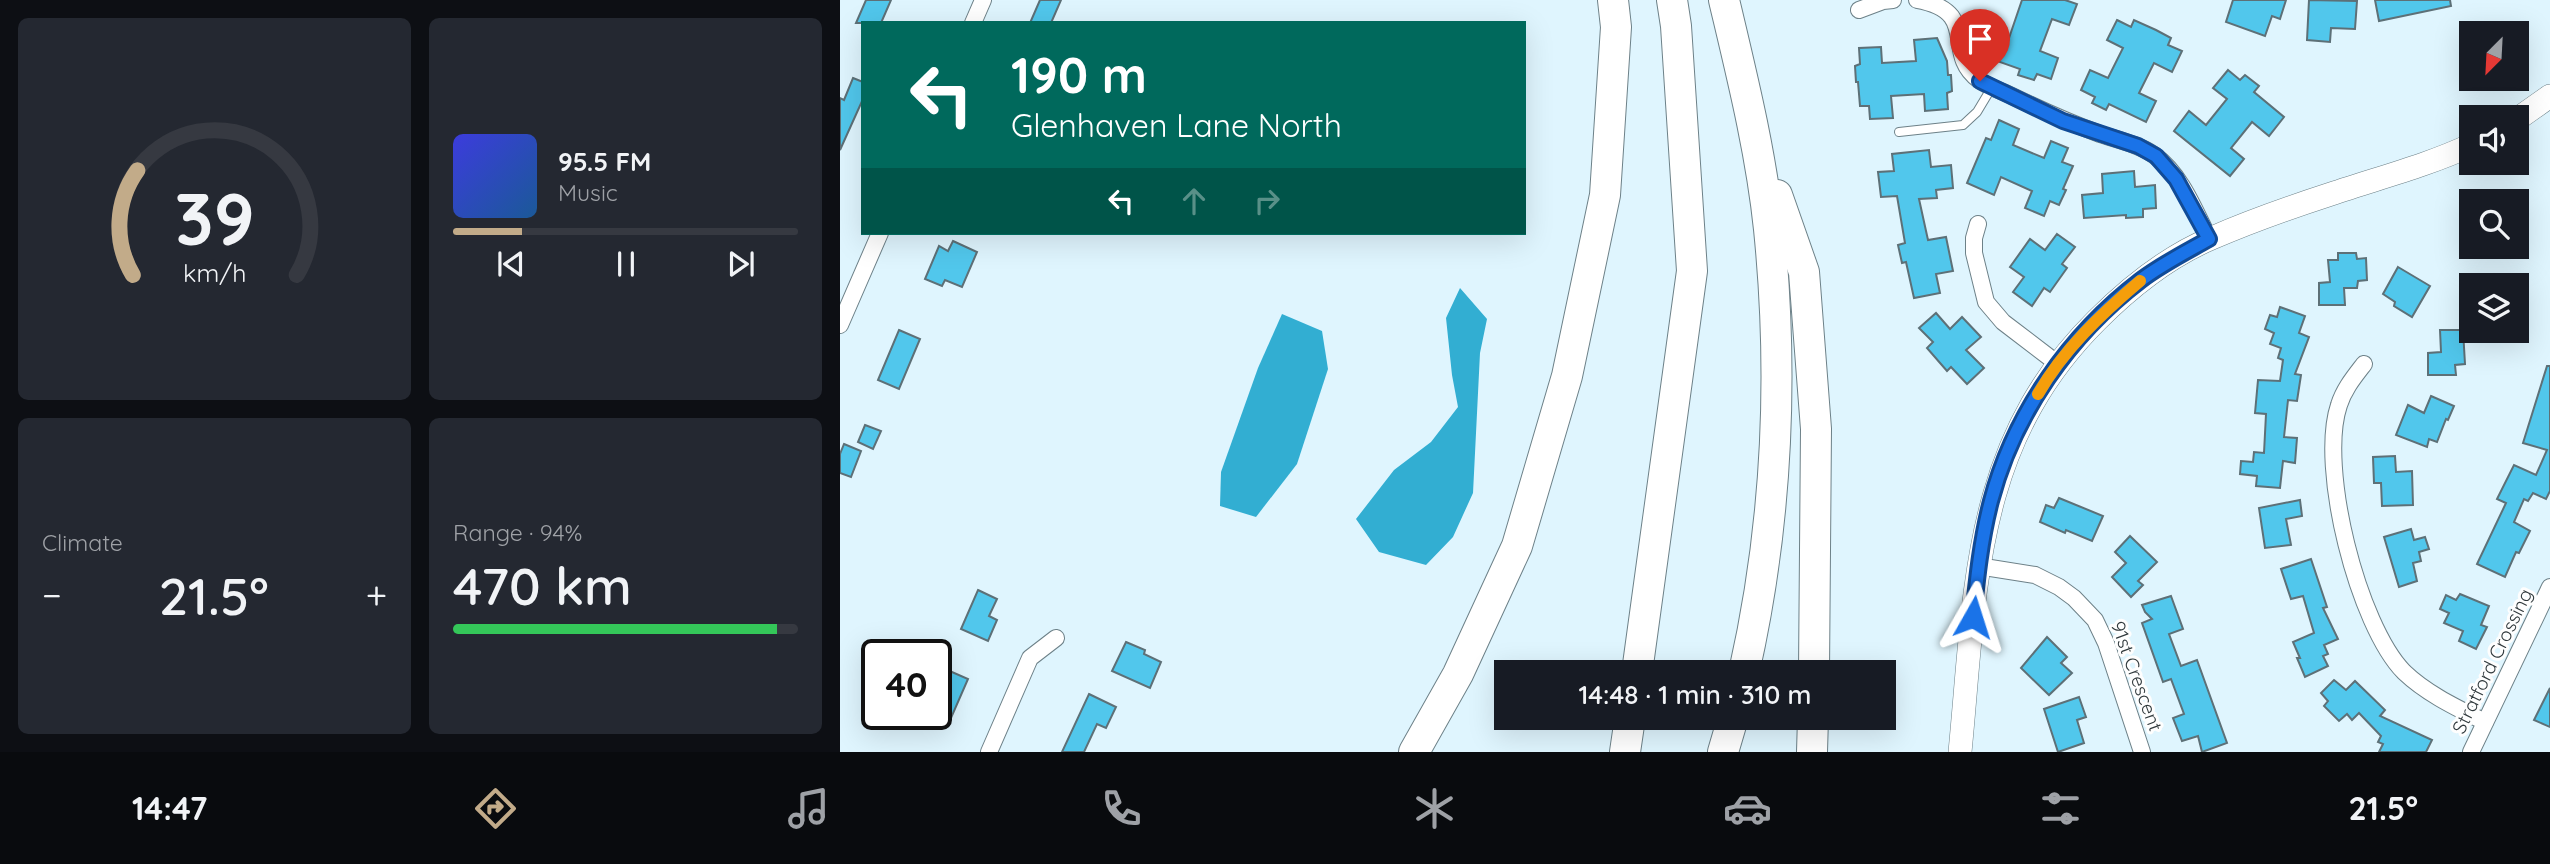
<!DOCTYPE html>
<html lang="en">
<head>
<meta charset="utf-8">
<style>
  body { margin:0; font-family:Quicksand,sans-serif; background:#242831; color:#f1f3f6; height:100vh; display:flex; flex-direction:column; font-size:26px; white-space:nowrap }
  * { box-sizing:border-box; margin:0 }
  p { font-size:23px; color:#9ea1a6 }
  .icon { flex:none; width:38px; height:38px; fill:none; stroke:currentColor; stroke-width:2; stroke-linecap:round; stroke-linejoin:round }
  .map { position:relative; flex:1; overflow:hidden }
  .side { display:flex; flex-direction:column; gap:18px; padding:18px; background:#0d0f14; width:840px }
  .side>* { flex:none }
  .guide { position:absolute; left:21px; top:21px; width:665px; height:214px; border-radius:0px; box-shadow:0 7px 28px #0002; background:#00695c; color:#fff; overflow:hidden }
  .needle { width:46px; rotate:204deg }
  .buttons { position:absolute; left:1619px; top:21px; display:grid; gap:14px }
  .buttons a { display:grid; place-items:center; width:70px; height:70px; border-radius:0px; background:#171b24; box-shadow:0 7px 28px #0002; font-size:35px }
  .speed { position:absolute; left:21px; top:639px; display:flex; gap:14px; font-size:35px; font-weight:700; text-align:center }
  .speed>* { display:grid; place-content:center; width:91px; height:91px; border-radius:50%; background:#171b24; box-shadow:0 7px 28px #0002; line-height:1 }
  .speed .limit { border:4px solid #111; border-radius:10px; background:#fff; color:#111 }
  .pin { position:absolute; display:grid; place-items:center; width:60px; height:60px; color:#fff; margin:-72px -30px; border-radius:50% 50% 50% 0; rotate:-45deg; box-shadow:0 0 7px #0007 }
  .pin .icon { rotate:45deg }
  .me { position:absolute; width:77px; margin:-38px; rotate:6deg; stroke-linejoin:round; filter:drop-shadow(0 0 5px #0008) }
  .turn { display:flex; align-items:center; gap:24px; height:147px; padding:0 35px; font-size:32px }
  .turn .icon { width:91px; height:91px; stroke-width:2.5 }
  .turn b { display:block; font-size:49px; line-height:60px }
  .lanes { display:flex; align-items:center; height:66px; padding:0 35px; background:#0003; justify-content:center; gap:35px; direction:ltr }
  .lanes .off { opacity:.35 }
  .big { font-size:52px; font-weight:600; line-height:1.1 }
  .side .widget { flex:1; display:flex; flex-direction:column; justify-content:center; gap:10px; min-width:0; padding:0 24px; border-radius:10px; background:#242831 }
  .side .dial { align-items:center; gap:0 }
  .dial svg { height:182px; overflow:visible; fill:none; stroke:#363941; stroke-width:7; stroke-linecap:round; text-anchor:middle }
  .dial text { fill:#f1f3f6; stroke:none }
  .song { display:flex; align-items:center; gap:21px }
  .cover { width:84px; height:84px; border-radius:10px; background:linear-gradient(135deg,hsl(240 70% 55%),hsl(210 70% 35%)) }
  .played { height:7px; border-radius:4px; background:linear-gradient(90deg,#c2ab89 20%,#363941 20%) }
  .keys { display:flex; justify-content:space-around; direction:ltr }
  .heat { display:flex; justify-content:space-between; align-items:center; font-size:38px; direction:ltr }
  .charge { height:10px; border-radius:5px; background:linear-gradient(90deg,#34c759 94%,#363941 0) }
  .side .tiles { flex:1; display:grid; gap:18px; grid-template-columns:repeat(2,1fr) }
  .trip { position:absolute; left:654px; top:660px; width:402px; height:70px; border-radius:0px; background:#171b24; box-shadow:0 7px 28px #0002; font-weight:600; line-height:70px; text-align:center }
  .dock { display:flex; height:112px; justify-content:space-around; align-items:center; background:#090b0e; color:#9ea1a6 }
  .dock .icon { width:49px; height:49px }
  .dock .selected { color:#c2ab89 }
  .dock b { font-size:32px; color:#f1f3f6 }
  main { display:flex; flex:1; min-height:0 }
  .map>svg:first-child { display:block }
  .water { fill:#32aed2 }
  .building { fill:#51c7ec; stroke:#5d7077; stroke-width:2 }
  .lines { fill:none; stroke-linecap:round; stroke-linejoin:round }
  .lane-casing { stroke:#6d8188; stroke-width:10 }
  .street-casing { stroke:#6d8188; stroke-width:18 }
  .secondary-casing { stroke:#6d8188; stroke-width:24 }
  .highway-casing { stroke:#6d8188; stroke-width:32 }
  .lane { stroke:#fff; stroke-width:8 }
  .street { stroke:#fff; stroke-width:16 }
  .secondary { stroke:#fff; stroke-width:23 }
  .highway { stroke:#fff; stroke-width:30 }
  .route-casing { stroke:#114b97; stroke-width:18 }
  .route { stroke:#1a73e8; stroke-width:12 }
  .slow { stroke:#f59e0b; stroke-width:12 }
  .labels { text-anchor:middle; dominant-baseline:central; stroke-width:6; stroke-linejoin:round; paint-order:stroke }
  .street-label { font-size:19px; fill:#30393c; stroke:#fefefe }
</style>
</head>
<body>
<main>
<section class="side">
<div class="tiles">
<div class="widget dial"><svg viewBox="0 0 100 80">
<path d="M14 69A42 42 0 1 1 86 69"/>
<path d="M14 69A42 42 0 0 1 16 23" stroke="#c2ab89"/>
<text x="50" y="56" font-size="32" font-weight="700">39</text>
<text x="50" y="72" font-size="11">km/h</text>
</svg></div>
<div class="widget">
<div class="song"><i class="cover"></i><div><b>95.5 FM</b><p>Music</p></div></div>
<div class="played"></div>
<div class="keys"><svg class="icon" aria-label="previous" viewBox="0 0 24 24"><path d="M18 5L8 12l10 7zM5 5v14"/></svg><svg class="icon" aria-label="pause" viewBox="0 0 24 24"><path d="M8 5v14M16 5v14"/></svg><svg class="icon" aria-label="next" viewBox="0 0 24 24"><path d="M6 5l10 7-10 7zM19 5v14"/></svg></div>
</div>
<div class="widget"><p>Climate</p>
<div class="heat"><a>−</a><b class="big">21.5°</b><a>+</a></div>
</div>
<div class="widget"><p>Range · 94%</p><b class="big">470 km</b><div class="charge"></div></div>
</div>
</section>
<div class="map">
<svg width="1710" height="752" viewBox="0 0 1710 752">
  <rect width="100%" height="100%" fill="#dff5fe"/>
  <g class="water">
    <polygon points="620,288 647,319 640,353 633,493 613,537 586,565 539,552 516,519 554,470 591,442 618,407 612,375 606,318"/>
    <polygon points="442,314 482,331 488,369 457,464 416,517 380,506 381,472 418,368"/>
  </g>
  <g class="building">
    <polygon points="26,0 51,0 41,23 16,23"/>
    <polygon points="200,0 221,0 211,23 190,23"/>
    <polygon points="1182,0 1225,0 1237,4 1229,25 1212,19 1200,51 1218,58 1211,79 1197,74 1194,80 1178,75 1180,69 1140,55 1148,34 1168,41"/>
    <polygon points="1393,0 1446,0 1440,19 1432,16 1425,36 1386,22"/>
    <polygon points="1469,0 1517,1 1515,29 1491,28 1490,42 1467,40"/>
    <polygon points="1535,0 1610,0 1611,6 1539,21"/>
    <polygon points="1277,20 1291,27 1294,20 1316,30 1331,38 1328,45 1342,51 1332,72 1314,63 1299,93 1316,101 1306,122 1269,104 1266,110 1252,103 1255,97 1241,90 1250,70 1268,78 1283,48 1267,40"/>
    <polygon points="1097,38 1107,61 1108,75 1111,75 1112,91 1107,93 1108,109 1085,111 1084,94 1051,96 1053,118 1030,119 1029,106 1020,106 1018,82 1016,82 1015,66 1020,64 1019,48 1041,47 1042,63 1076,61 1074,40"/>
    <polygon points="1388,70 1400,80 1405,75 1419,86 1414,92 1444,117 1429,136 1412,122 1391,148 1404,159 1390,176 1334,131 1349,111 1366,125 1387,99 1373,88"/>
    <polygon points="13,78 23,82 23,99 0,150 0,98 4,100"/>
    <polygon points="1159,120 1179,129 1173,145 1204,158 1211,141 1228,148 1222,162 1233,166 1223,189 1226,190 1219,205 1210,201 1204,216 1185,208 1192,191 1161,177 1154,195 1127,183 1146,138 1151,140"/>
    <polygon points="1089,150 1091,167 1111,165 1113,188 1096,190 1097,198 1079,199 1088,240 1106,237 1113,271 1096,274 1100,293 1074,298 1066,262 1062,263 1058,245 1065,243 1057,196 1041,197 1038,172 1054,171 1052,154"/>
    <polygon points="1294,171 1295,187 1315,185 1316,208 1303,209 1303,217 1286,218 1286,215 1244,218 1242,195 1263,193 1262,174"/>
    <polygon points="1217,234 1235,247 1222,264 1227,268 1210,292 1204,288 1192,306 1173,292 1184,277 1170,267 1190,239 1205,250"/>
    <polygon points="113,241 137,252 122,287 105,280 102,286 85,279 99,246 108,251"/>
    <polygon points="1498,253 1516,253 1517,259 1526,258 1527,280 1518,281 1517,288 1504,288 1505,305 1479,305 1479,283 1490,282 1488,260 1498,260"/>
    <polygon points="1558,267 1590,286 1572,317 1554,306 1555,302 1543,294"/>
    <polygon points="1440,307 1465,316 1459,333 1469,337 1455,374 1461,375 1457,401 1448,400 1444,437 1457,438 1455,463 1443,461 1440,488 1416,486 1417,476 1400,474 1401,461 1413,462 1414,452 1424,453 1426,414 1415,413 1418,380 1440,381 1443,360 1438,358 1441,348 1430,344 1434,333 1425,329 1430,315 1437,317"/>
    <polygon points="1096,313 1110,329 1122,317 1141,337 1126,350 1144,368 1127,384 1111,367 1107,371 1087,348 1093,342 1079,328"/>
    <polygon points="59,330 80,339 59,389 38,380"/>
    <polygon points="1600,330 1623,330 1625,364 1615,365 1616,375 1588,375 1588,353 1601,352"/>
    <polygon points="1707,366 1710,366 1710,491 1706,499 1693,493 1688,501 1684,499 1674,522 1690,531 1679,553 1676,552 1665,577 1637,564 1666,503 1657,499 1674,465 1696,475 1707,450 1683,443"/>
    <polygon points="1591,396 1614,406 1608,420 1606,419 1597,442 1589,439 1587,447 1556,435 1568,405 1584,413"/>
    <polygon points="25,425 41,431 33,449 18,442"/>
    <polygon points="4,444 21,451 11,477 0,473 0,454"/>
    <polygon points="1555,456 1556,472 1572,471 1573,505 1542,506 1541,483 1534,483 1533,457"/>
    <polygon points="1219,498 1263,516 1252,541 1226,530 1225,533 1200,522 1206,505 1214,508"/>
    <polygon points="1460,500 1462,516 1446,519 1451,545 1425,548 1419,508"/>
    <polygon points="1571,529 1574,540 1585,537 1589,549 1579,552 1581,561 1573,563 1577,581 1559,587 1544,537"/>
    <polygon points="1290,536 1317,562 1298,581 1303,585 1291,597 1272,577 1286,563 1275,552"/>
    <polygon points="1471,559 1487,607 1483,608 1498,639 1484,645 1488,654 1483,656 1488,666 1465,677 1457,658 1460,658 1453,642 1474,633 1463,596 1451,599 1441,569"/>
    <polygon points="138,590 157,599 149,616 157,620 148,641 121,629"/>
    <polygon points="1620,594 1649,606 1641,625 1647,627 1636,649 1619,641 1623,631 1604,623 1609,613 1600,609 1606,595 1616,600"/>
    <polygon points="1331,596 1343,629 1329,634 1341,666 1357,660 1387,743 1362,752 1358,736 1342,741 1333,718 1344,714 1331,679 1323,682 1302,623 1312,619 1305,612 1302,605"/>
    <polygon points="1207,637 1227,657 1221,663 1232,673 1209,695 1181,668"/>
    <polygon points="286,642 305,650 304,654 321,662 310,688 272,671"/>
    <polygon points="96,665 128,679 111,718 96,712"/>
    <polygon points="1494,680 1506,690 1515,681 1545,710 1540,716 1592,740 1586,752 1539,752 1543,744 1538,742 1541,736 1519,713 1512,720 1507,714 1499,721 1484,706 1488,701 1481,693"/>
    <polygon points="1710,688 1710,727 1694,720"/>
    <polygon points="249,694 276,707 266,728 257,724 244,752 222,752"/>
    <polygon points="1239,697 1246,717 1237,720 1244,743 1218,752 1204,709"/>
  </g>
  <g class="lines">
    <g class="lane-casing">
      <polyline id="lane" points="1059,132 1123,125 1137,112 1152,87"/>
    </g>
    <g class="street-casing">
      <g id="street">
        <path d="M 1077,0 C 1142,12 1102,53 1139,80 C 1148,87 1162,91 1172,96 C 1201,110 1230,123 1260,134 C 1278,140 1298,144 1314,155 C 1341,174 1355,211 1369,239"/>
        <polyline points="1019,10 1043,1 1053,0"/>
        <polyline points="133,23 143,0"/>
        <polyline points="1138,224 1134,238 1134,253 1146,302 1163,322 1218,364"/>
        <polyline points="0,325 40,233"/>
        <path d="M 1524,364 C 1514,377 1504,389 1499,405 C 1478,467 1518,625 1564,672 C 1587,694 1617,708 1645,722"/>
        <polyline points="1138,566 1195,575 1219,587 1234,598 1255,620 1266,643 1302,752"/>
        <polyline points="149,752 190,658 216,638"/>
        <polyline points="1631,752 1710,587"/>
      </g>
    </g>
    <g class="secondary-casing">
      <g id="secondary">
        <polyline points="1676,120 1710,96"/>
        <path d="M 1120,752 C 1136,589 1132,444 1257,320 C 1290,287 1329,256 1372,238 C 1411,221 1451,207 1491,194 C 1538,178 1586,166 1631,145"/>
      </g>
    </g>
    <g class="highway-casing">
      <g id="highway">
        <path d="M 884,0 C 902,76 921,152 929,229 C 944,378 937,526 904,672"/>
        <polyline points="937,195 964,272 976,429 974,672"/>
        <polyline points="797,672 852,271 836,26 832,0"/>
        <polyline points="574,752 618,674 677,546 727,376 765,195 776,27 773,0"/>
        <polyline points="785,752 790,718"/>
        <polyline points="883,752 893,718"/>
        <polyline points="972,752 973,718"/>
      </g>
    </g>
    <use href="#lane" class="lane"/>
    <use href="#street" class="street"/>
    <use href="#secondary" class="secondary"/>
    <use href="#highway" class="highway"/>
  </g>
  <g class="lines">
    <g class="route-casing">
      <path id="route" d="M 1133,617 C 1137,578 1141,539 1151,501 C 1174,414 1229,335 1301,280 C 1322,264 1346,252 1369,239 L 1336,179 L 1316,156 L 1298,146 L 1223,121 L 1140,81"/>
    </g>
    <use href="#route" class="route"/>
    <path class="slow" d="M 1198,394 C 1224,349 1261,314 1300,281"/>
  </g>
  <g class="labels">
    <g class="street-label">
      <text transform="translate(1652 661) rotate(-64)">Stratford Crossing</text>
      <text transform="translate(1297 676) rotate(70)">91st Crescent</text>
    </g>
  </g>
</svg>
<div class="buttons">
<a><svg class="needle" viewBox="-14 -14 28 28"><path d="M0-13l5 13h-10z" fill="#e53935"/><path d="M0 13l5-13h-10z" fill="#9ea1a6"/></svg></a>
<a><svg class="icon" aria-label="sound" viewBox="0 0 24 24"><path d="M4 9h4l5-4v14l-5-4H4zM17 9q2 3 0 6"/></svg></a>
<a><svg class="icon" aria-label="search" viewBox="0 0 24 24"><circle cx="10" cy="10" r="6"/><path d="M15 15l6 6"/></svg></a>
<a><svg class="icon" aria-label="layers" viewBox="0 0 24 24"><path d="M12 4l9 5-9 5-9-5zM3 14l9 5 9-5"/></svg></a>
</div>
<div class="speed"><div class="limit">40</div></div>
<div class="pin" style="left:1140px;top:81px;background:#d93025"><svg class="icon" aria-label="arrive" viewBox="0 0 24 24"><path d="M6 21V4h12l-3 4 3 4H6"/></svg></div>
<svg class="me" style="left:1133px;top:617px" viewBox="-20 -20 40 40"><path d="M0-17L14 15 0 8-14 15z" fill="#1a73e8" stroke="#fff" stroke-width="4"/></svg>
<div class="trip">14:48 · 1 min · 310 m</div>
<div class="guide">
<div class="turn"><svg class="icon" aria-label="left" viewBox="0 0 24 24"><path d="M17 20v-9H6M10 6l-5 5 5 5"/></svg><div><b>190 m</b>Glenhaven Lane North</div></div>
<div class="lanes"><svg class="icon" aria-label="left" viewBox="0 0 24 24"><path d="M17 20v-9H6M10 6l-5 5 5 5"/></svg><svg class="icon off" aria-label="ahead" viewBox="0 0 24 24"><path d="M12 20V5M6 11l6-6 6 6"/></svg><svg class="icon off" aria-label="right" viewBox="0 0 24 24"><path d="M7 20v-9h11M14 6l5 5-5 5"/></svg></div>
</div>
</div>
</main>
<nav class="dock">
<b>14:47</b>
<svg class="icon selected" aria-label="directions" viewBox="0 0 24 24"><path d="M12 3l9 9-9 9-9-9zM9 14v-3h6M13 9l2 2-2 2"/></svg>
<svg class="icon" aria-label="music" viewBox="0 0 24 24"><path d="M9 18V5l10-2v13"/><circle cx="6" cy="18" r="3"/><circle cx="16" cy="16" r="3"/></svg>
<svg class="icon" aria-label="phone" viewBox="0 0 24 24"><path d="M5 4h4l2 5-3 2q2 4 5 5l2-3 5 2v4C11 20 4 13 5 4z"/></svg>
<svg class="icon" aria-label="climate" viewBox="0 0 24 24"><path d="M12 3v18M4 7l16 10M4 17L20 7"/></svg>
<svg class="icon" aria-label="car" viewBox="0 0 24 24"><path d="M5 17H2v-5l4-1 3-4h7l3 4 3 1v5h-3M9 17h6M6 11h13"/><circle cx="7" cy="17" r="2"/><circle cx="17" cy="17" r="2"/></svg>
<svg class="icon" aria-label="filters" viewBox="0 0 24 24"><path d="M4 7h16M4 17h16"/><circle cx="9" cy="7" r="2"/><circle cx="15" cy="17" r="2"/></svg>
<b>21.5°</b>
</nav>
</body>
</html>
